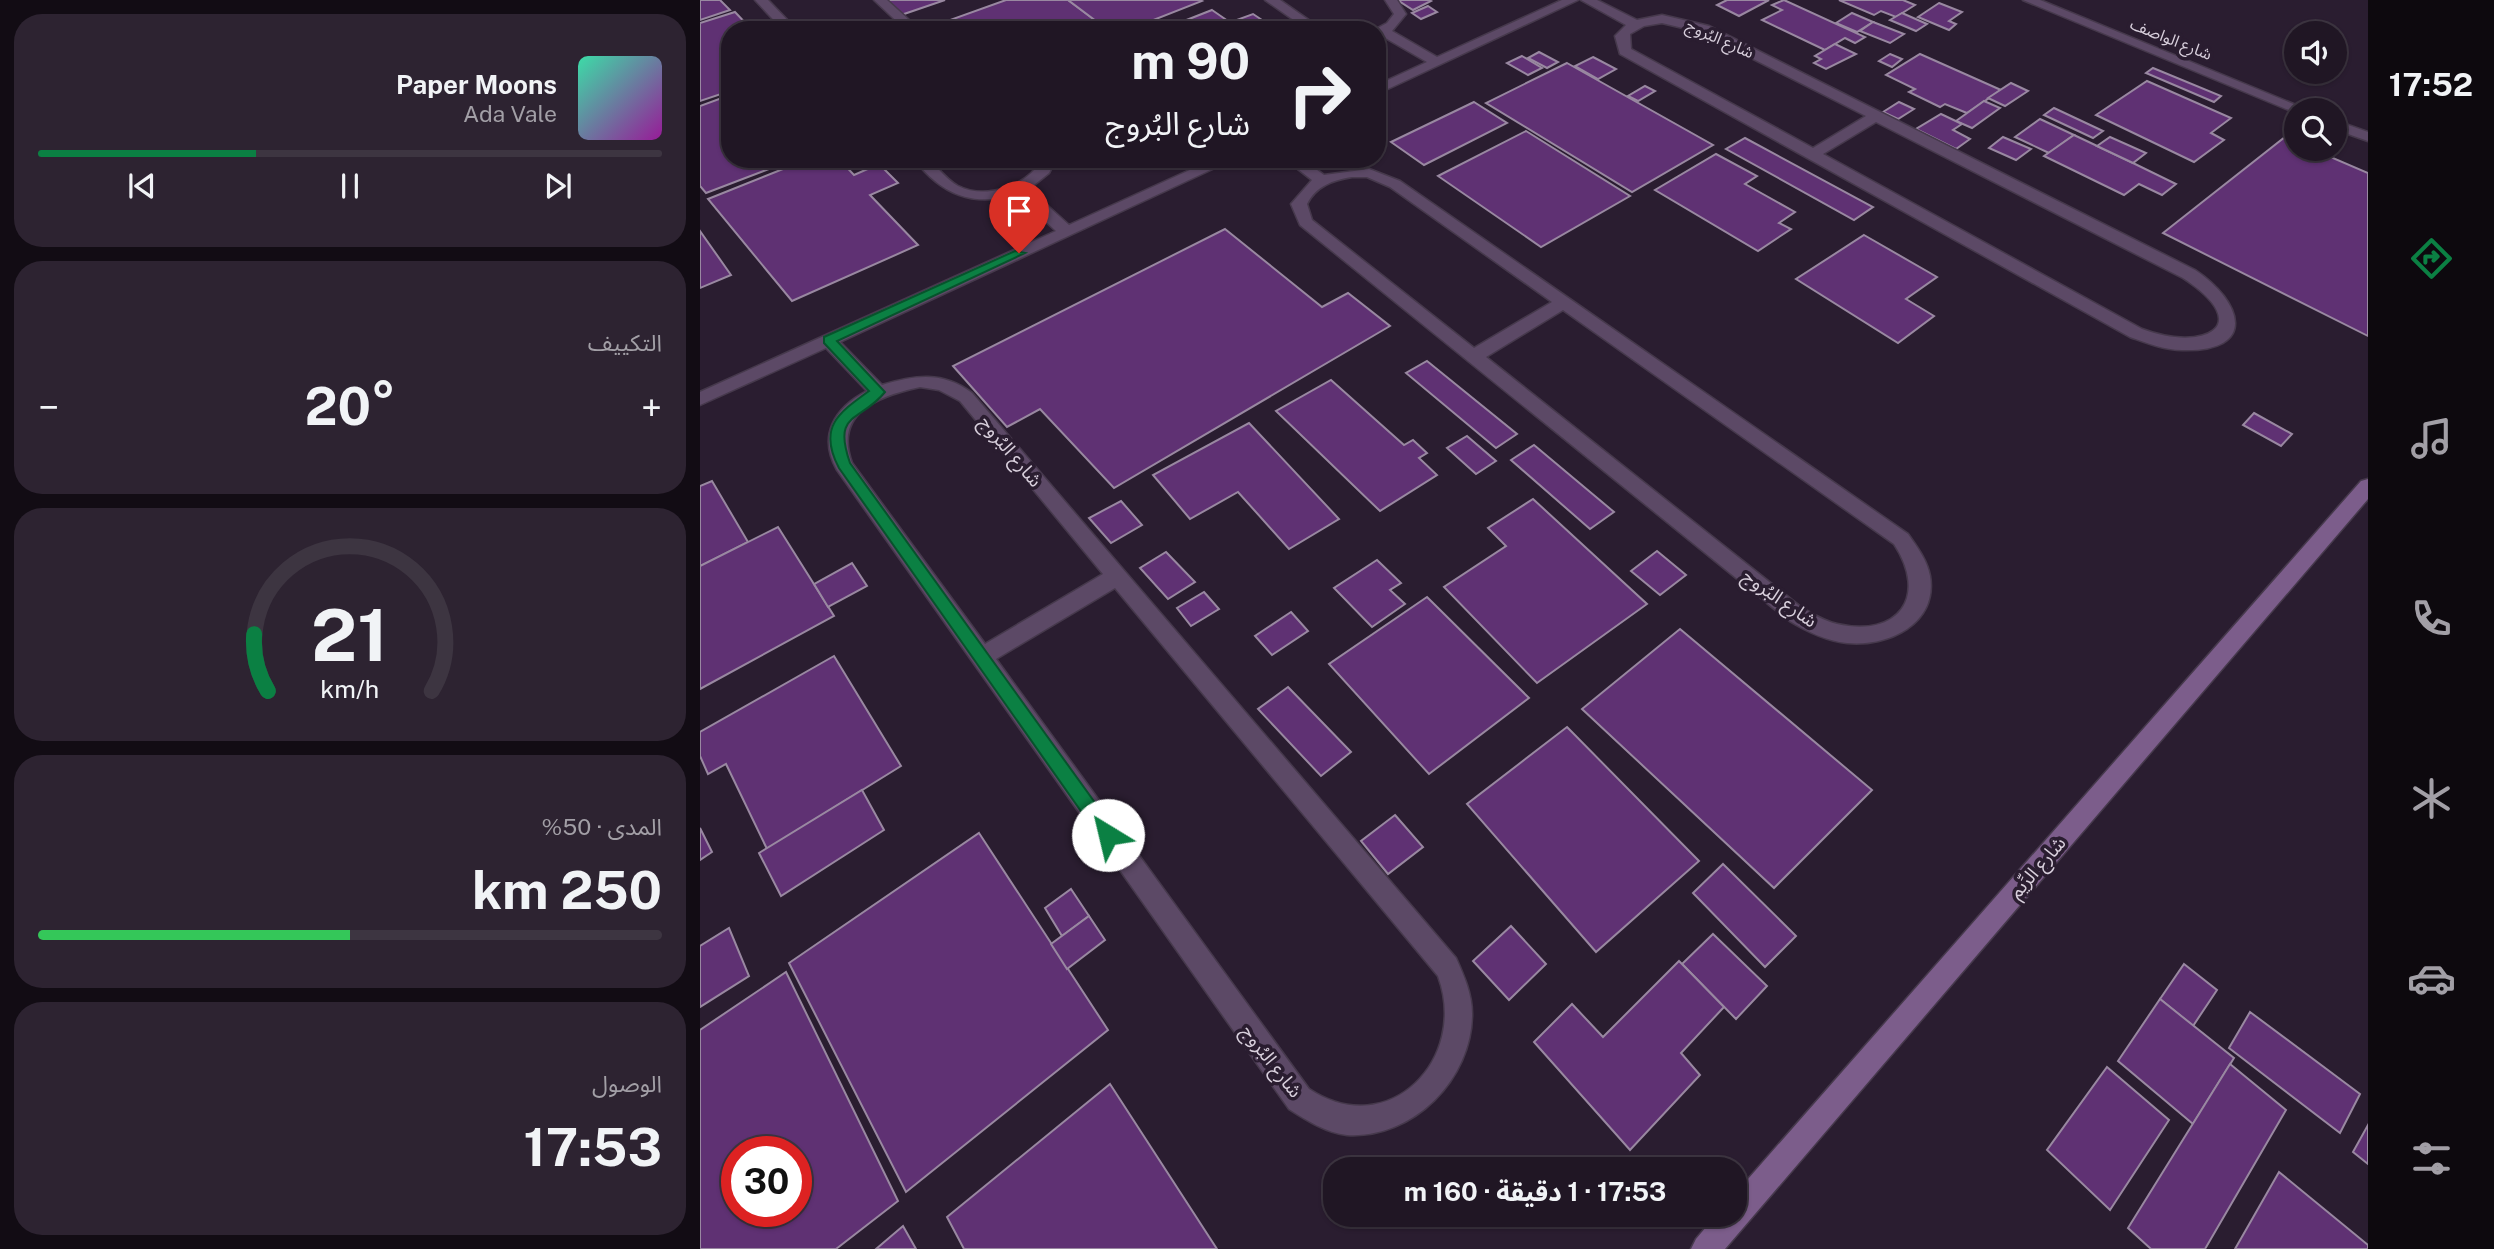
<!DOCTYPE html>
<html lang="ar">
<head>
<meta charset="utf-8">
<style>
  body { margin:0; font-family:"Public Sans","Noto Sans Arabic",sans-serif; background:#2d2331; color:#f1f3f6; direction:rtl; height:100vh; display:flex; flex-direction:column; font-size:26px; white-space:nowrap }
  * { box-sizing:border-box; margin:0 }
  p { font-size:23px; color:#a29fa6 }
  .icon { flex:none; width:38px; height:38px; fill:none; stroke:currentColor; stroke-width:2; stroke-linecap:round; stroke-linejoin:round }
  .map { position:relative; flex:1; overflow:hidden; direction:ltr }
  .side { display:flex; flex-direction:column; gap:14px; padding:14px; background:#120c14; width:700px }
  .side>* { flex:none }
  .banner { position:absolute; left:21px; top:21px; width:665px; height:147px; border-radius:28px; box-shadow:0 2px 5px #0004,0 0 0 2px #3d3541; direction:rtl; background:#201624; color:#f1f3f6; overflow:hidden }
  .fabs { position:absolute; left:1584px; top:21px; display:grid; gap:14px }
  .fabs a { display:grid; place-items:center; width:63px; height:63px; border-radius:50%; background:#201624; box-shadow:0 2px 5px #0004,0 0 0 2px #3d3541; font-size:35px }
  .speed { position:absolute; left:21px; top:1136px; display:flex; gap:14px; font-size:35px; font-weight:700; text-align:center }
  .speed>* { display:grid; place-content:center; width:91px; height:91px; border-radius:50%; background:#201624; box-shadow:0 2px 5px #0004,0 0 0 2px #3d3541; line-height:1 }
  .speed .limit { border:10px solid #d22; background:#fff; color:#111 }
  .pin { position:absolute; display:grid; place-items:center; width:60px; height:60px; color:#fff; margin:-72px -30px; border-radius:50% 50% 50% 0; rotate:-45deg; box-shadow:0 0 7px #0007 }
  .pin .icon { rotate:45deg }
  .me { position:absolute; width:77px; margin:-38px; rotate:324deg; stroke-linejoin:round; filter:drop-shadow(0 0 5px #0008) }
  .turn { display:flex; align-items:center; gap:24px; height:147px; padding:0 21px; font-size:32px }
  .turn .icon { width:91px; height:91px; stroke-width:2.5 }
  .turn b { display:block; font-size:49px; line-height:60px }
  .big { font-size:52px; font-weight:700; line-height:1.1 }
  .side .widget { flex:1; display:flex; flex-direction:column; justify-content:center; gap:10px; min-width:0; padding:0 24px; border-radius:28px; background:#2d2331 }
  .side .dial { align-items:center; gap:0 }
  .dial svg { height:182px; overflow:visible; fill:none; stroke:#3d3541; stroke-width:7; stroke-linecap:round; text-anchor:middle }
  .dial text { fill:#f1f3f6; stroke:none }
  .song { display:flex; align-items:center; gap:21px }
  .cover { width:84px; height:84px; border-radius:10px; background:linear-gradient(135deg,hsl(160 70% 55%),hsl(300 70% 35%)) }
  .played { height:7px; border-radius:4px; background:linear-gradient(90deg,#0b8043 35%,#3d3541 35%) }
  .keys { display:flex; justify-content:space-around; direction:ltr }
  .heat { display:flex; justify-content:space-between; align-items:center; font-size:38px; direction:ltr }
  .charge { height:10px; border-radius:5px; background:linear-gradient(90deg,#34c759 50%,#3d3541 0) }
  .trip { position:absolute; left:623px; top:1157px; width:424px; height:70px; border-radius:28px; background:#201624; box-shadow:0 2px 5px #0004,0 0 0 2px #3d3541; font-weight:700; line-height:70px; text-align:center; direction:rtl }
  main { display:flex; flex:1; min-height:0 }
  .dock { display:flex; flex-direction:column; width:126px; justify-content:space-around; align-items:center; background:#0d090e; color:#a29fa6 }
  .dock .icon { width:49px; height:49px }
  .dock .on { color:#0b8043 }
  .dock b { font-size:32px; color:#f1f3f6 }
  .map>svg:first-child { display:block }
  .building { fill:#5f3173; stroke:#9988a1; stroke-width:2; fill-rule:evenodd }
  .lines { fill:none; stroke-linecap:round; stroke-linejoin:round }
  .street-casing { stroke:#46394c; stroke-width:3 }
  .secondary-casing { stroke:#46394c; stroke-width:3 }
  .street { fill:#5c4966; fill-rule:evenodd }
  .secondary { fill:#7c5d8b; fill-rule:evenodd }
  .route { fill:#0b8043; stroke:#07532c; stroke-width:2 }
  .labels { text-anchor:middle; dominant-baseline:central; stroke-width:7; stroke-linejoin:round; paint-order:stroke }
  .far-street-label { font-size:16px; fill:#d8cfdc; stroke:#2a1d30 }
  .street-label { font-size:19px; fill:#d8cfdc; stroke:#2a1d30 }
</style>
</head>
<body>
<main>
<nav class="dock">
<b>17:52</b>
<svg class="icon on" aria-label="directions" viewBox="0 0 24 24"><path d="M12 3l9 9-9 9-9-9zM9 14v-3h6M13 9l2 2-2 2"/></svg>
<svg class="icon" aria-label="music" viewBox="0 0 24 24"><path d="M9 18V5l10-2v13"/><circle cx="6" cy="18" r="3"/><circle cx="16" cy="16" r="3"/></svg>
<svg class="icon" aria-label="phone" viewBox="0 0 24 24"><path d="M5 4h4l2 5-3 2q2 4 5 5l2-3 5 2v4C11 20 4 13 5 4z"/></svg>
<svg class="icon" aria-label="climate" viewBox="0 0 24 24"><path d="M12 3v18M4 7l16 10M4 17L20 7"/></svg>
<svg class="icon" aria-label="car" viewBox="0 0 24 24"><path d="M5 17H2v-5l4-1 3-4h7l3 4 3 1v5h-3M9 17h6M6 11h13"/><circle cx="7" cy="17" r="2"/><circle cx="17" cy="17" r="2"/></svg>
<svg class="icon" aria-label="filters" viewBox="0 0 24 24"><path d="M4 7h16M4 17h16"/><circle cx="9" cy="7" r="2"/><circle cx="15" cy="17" r="2"/></svg>
</nav>
<div class="map">
<svg width="1668" height="1249" viewBox="0 0 1668 1249">
  <rect width="100%" height="100%" fill="#2a1d30"/>
  <g class="building">
    <polygon points="0,0 20,0 30,10 0,20"/>
    <polygon points="184,0 245,0 201,15"/>
    <polygon points="306,0 368,0 408,30 262,30 250,20"/>
    <polygon points="368,0 500,0 502,1 428,30 408,30"/>
    <polygon points="701,0 729,0 731,1 713,10 699,1"/>
    <polygon points="1027,0 1069,0 1039,16 1017,5"/>
    <polygon points="1084,0 1165,37 1155,43 1145,38 1125,50 1062,20 1082,10 1072,5"/>
    <polygon points="1139,0 1203,0 1215,5 1196,17 1181,11 1174,15"/>
    <polygon points="1239,3 1262,12 1249,21 1256,24 1249,30 1218,17"/>
    <polygon points="728,6 737,12 721,19 712,13"/>
    <polygon points="512,10 541,30 461,30"/>
    <polygon points="35,12 52,30 30,30 30,91 0,101 0,23"/>
    <polygon points="1152,13 1173,22 1157,32 1136,23"/>
    <polygon points="1202,13 1227,24 1216,31 1190,20"/>
    <polygon points="553,14 577,30 541,30 531,22"/>
    <polygon points="1173,22 1204,34 1190,43 1160,31"/>
    <polygon points="1135,44 1156,54 1126,69 1114,63 1121,59 1115,56"/>
    <polygon points="839,52 858,62 847,68 828,58"/>
    <polygon points="1190,54 1202,59 1192,67 1179,61"/>
    <polygon points="1220,54 1301,90 1267,113 1245,104 1240,107 1209,92 1215,89 1186,75"/>
    <polygon points="822,56 842,68 828,75 807,63"/>
    <polygon points="893,57 916,69 898,79 875,66"/>
    <polygon points="867,63 1013,145 932,192 786,103"/>
    <polygon points="1453,68 1521,96 1514,102 1446,73"/>
    <polygon points="1447,81 1531,118 1511,133 1524,140 1494,162 1396,115"/>
    <polygon points="1311,83 1328,91 1305,106 1288,98"/>
    <polygon points="945,86 955,91 938,101 928,96"/>
    <polygon points="30,95 30,159 95,159 6,193 0,186 0,106"/>
    <polygon points="1284,101 1300,108 1272,128 1256,121"/>
    <polygon points="774,102 807,123 724,165 691,142"/>
    <polygon points="1199,102 1214,109 1198,119 1183,112"/>
    <polygon points="1354,108 1403,131 1393,138 1344,115"/>
    <polygon points="1241,114 1262,124 1253,130 1270,139 1256,149 1216,129"/>
    <polygon points="1340,119 1374,135 1349,153 1315,137"/>
    <polygon points="826,131 930,196 841,247 738,176"/>
    <polygon points="1374,135 1433,163 1476,184 1462,195 1439,184 1424,195 1344,156"/>
    <polygon points="1303,137 1331,149 1316,160 1289,148"/>
    <polygon points="1410,137 1446,153 1433,163 1397,146"/>
    <polygon points="1585,137 1596,142 1596,149 1612,149 1668,173 1668,336 1463,233"/>
    <polygon points="1045,138 1173,207 1154,220 1026,149"/>
    <polygon points="1016,154 1057,176 1045,184 1095,212 1079,223 1091,229 1058,251 955,190"/>
    <polygon points="108,159 139,159 154,175 179,164 198,183 170,195 218,245 92,301 8,199"/>
    <polygon points="525,229 622,307 648,293 690,326 414,488 340,409 307,427 253,366"/>
    <polygon points="0,231 31,275 0,288"/>
    <polygon points="1164,235 1237,277 1206,299 1234,316 1198,343 1096,279"/>
    <polygon points="727,361 817,434 796,448 706,373"/>
    <polygon points="631,380 704,445 713,440 727,453 719,458 737,475 680,511 576,411"/>
    <polygon points="1554,413 1592,434 1581,446 1543,425"/>
    <polygon points="549,423 639,519 589,549 538,492 490,519 453,475"/>
    <polygon points="767,436 796,461 776,474 747,448"/>
    <polygon points="834,445 914,512 890,529 811,460"/>
    <polygon points="12,481 48,542 0,566 0,486"/>
    <polygon points="833,499 947,604 837,683 744,587 806,546 788,528"/>
    <polygon points="421,501 442,525 411,543 389,518"/>
    <polygon points="78,527 134,616 0,689 0,566"/>
    <polygon points="957,551 986,575 960,595 931,571"/>
    <polygon points="466,552 495,582 468,599 440,568"/>
    <polygon points="677,560 701,583 690,590 705,604 672,627 634,588"/>
    <polygon points="152,563 167,586 128,607 114,584"/>
    <polygon points="504,592 519,609 491,626 477,608"/>
    <polygon points="727,597 829,698 729,774 629,664"/>
    <polygon points="591,612 608,631 572,655 555,636"/>
    <polygon points="980,629 1172,790 1074,888 882,709"/>
    <polygon points="134,656 201,766 67,849 26,764 8,774 0,756 0,732"/>
    <polygon points="588,687 651,752 621,776 558,709"/>
    <polygon points="867,727 999,861 896,952 767,804"/>
    <polygon points="162,790 184,830 81,896 59,853"/>
    <polygon points="695,815 723,847 688,874 661,841"/>
    <polygon points="0,828 12,852 0,860"/>
    <polygon points="279,833 408,1030 206,1192 89,963"/>
    <polygon points="1023,864 1096,936 1065,967 993,893"/>
    <polygon points="371,889 389,916 362,936 345,908"/>
    <polygon points="389,916 405,940 367,969 351,944"/>
    <polygon points="811,926 846,964 809,1000 773,961"/>
    <polygon points="29,928 49,976 0,1007 0,946"/>
    <polygon points="1013,934 1067,986 1036,1019 982,964"/>
    <polygon points="979,961 1024,1007 981,1053 1000,1075 930,1150 834,1042 872,1004 903,1037"/>
    <polygon points="1484,964 1517,990 1493,1026 1460,999"/>
    <path d="M 86,972 L 198,1201 L 136,1249 L 0,1249 L 0,1030 ZM 37,1152 L 96,1152 L 96,1211 L 37,1211 Z"/>
    <polygon points="1460,999 1534,1058 1493,1124 1418,1061"/>
    <polygon points="1550,1012 1660,1094 1640,1133 1529,1048"/>
    <polygon points="1530,1064 1586,1110 1505,1249 1451,1249 1428,1228"/>
    <polygon points="1407,1067 1469,1120 1410,1210 1347,1150"/>
    <polygon points="410,1084 517,1249 264,1249 247,1217"/>
    <polygon points="1668,1125 1668,1164 1653,1152"/>
    <polygon points="1579,1172 1668,1245 1668,1249 1535,1249"/>
    <polygon points="203,1226 216,1249 176,1249"/>
  </g>
  <g class="lines">
    <g class="street-casing">
      <g id="street">
        <polygon points="55,0 68,0 97,30 83,30"/>
        <polygon points="174,0 187,0 220,30 206,30"/>
        <polygon points="565,0 580,0 623,30 608,30"/>
        <polygon points="685,0 697,0 706,14 692,31 737,57 862,0 878,0 677,94 677,85 727,62 682,36 677,37 677,30 674,30 687,23 694,14"/>
        <path d="M 881,0 L 897,0 L 937,20 L 962,15 L 1009,26 L 1495,270 C 1543,302 1558,352 1482,350 C 1464,350 1447,343 1430,337 L 920,54 L 915,36 L 926,25 ZM 962,23 L 1000,32 L 1166,116 L 1113,148 L 931,49 L 930,34 L 944,26 ZM 1176,122 L 1483,278 C 1558,327 1502,352 1442,329 L 1123,154 Z"/>
        <polygon points="1323,0 1340,0 1608,110 1596,110 1596,113"/>
        <polygon points="1634,120 1668,132 1668,141 1634,129"/>
        <path d="M 214,159 L 229,159 C 238,168 247,180 258,186 C 286,200 328,186 342,159 L 356,159 L 349,173 L 329,189 L 369,225 L 514,159 L 534,159 L 140,342 L 182,385 C 215,375 243,371 272,393 L 756,958 C 764,976 772,994 772,1014 C 772,1079 713,1139 647,1135 C 627,1133 606,1120 589,1109 L 137,470 C 118,436 134,408 167,391 L 126,348 L 0,405 L 0,392 L 356,231 L 316,194 C 273,208 241,194 214,159 ZM 220,387 L 239,390 L 260,401 L 403,574 L 285,644 L 152,463 C 133,412 179,396 220,387 ZM 415,588 L 738,976 C 769,1059 689,1142 609,1089 L 296,659 Z"/>
        <path d="M 585,159 L 602,159 L 624,175 L 669,169 L 700,181 L 1208,534 C 1217,547 1227,560 1230,576 C 1238,624 1188,647 1147,643 C 1126,641 1106,631 1088,620 L 600,225 L 591,204 L 612,180 ZM 652,177 L 667,177 L 690,187 L 852,302 L 774,348 L 612,220 L 607,204 C 616,186 633,180 652,177 ZM 863,310 L 1194,544 C 1229,597 1198,638 1137,624 C 1124,621 1113,614 1102,608 L 786,357 Z"/>
      </g>
    </g>
    <g class="secondary-casing">
      <polygon id="secondary" points="1668,479 1668,499 1025,1249 991,1249 996,1239 1017,1214 1034,1214 1034,1195 1661,481"/>
    </g>
    <use href="#street" class="street"/>
    <use href="#secondary" class="secondary"/>
  </g>
  <path class="route" d="M 315,251 L 325,253 L 137,341 L 185,392 C 160,423 132,411 150,463 L 414,829 L 417,835 L 414,841 L 408,843 L 402,841 L 139,468 C 118,428 137,414 169,391 L 124,343 L 124,337 Z"/>
  <g class="labels">
    <g class="far-street-label">
      <text transform="translate(1020 39) rotate(24)">شارع البُروج</text>
      <text transform="translate(1471 39) rotate(22)">شارع الواصف</text>
    </g>
    <g class="street-label">
      <text transform="translate(311 451) rotate(50)">شارع البُروج</text>
      <text transform="translate(1080 598) rotate(35)">شارع البُروج</text>
      <text transform="translate(1337 867) rotate(-49)">شارع الرِّيم</text>
      <text transform="translate(572 1061) rotate(52)">شارع البُروج</text>
    </g>
  </g>
</svg>
<div class="fabs">
<a><svg class="icon" aria-label="sound" viewBox="0 0 24 24"><path d="M4 9h4l5-4v14l-5-4H4zM17 9q2 3 0 6"/></svg></a>
<a><svg class="icon" aria-label="search" viewBox="0 0 24 24"><circle cx="10" cy="10" r="6"/><path d="M15 15l6 6"/></svg></a>
</div>
<div class="speed"><div class="limit">30</div></div>
<div class="pin" style="left:319px;top:253px;background:#d93025"><svg class="icon" aria-label="arrive" viewBox="0 0 24 24"><path d="M6 21V4h12l-3 4 3 4H6"/></svg></div>
<svg class="me" style="left:408px;top:835px" viewBox="-20 -20 40 40"><circle r="19" fill="#fff"/><path d="M0-13L10 11 0 6-10 11z" fill="#0b8043"/></svg>
<div class="trip">17:53 · 1 دقيقة · 160 m</div>
<div class="banner">
<div class="turn"><svg class="icon" aria-label="right" viewBox="0 0 24 24"><path d="M7 20v-9h11M14 6l5 5-5 5"/></svg><div><b>90 m</b>شارع البُروج</div></div>
</div>
</div>
<section class="side">
<div class="widget">
<div class="song"><i class="cover"></i><div><b>Paper Moons</b><p>Ada Vale</p></div></div>
<div class="played"></div>
<div class="keys"><svg class="icon" aria-label="previous" viewBox="0 0 24 24"><path d="M18 5L8 12l10 7zM5 5v14"/></svg><svg class="icon" aria-label="pause" viewBox="0 0 24 24"><path d="M8 5v14M16 5v14"/></svg><svg class="icon" aria-label="next" viewBox="0 0 24 24"><path d="M6 5l10 7-10 7zM19 5v14"/></svg></div>
</div>
<div class="widget"><p>التكييف</p>
<div class="heat"><a>−</a><b class="big">20°</b><a>+</a></div>
</div>
<div class="widget dial"><svg viewBox="0 0 100 80">
<path d="M14 69A42 42 0 1 1 86 69"/>
<path d="M14 69A42 42 0 0 1 8 44" stroke="#0b8043"/>
<text x="50" y="56" font-size="32" font-weight="700">21</text>
<text x="50" y="72" font-size="11">km/h</text>
</svg></div>
<div class="widget"><p>المدى · 50%</p><b class="big">250 km</b><div class="charge"></div></div>
<div class="widget"><p>الوصول</p><b class="big">17:53</b></div>
</section>
</main>
</body>
</html>
